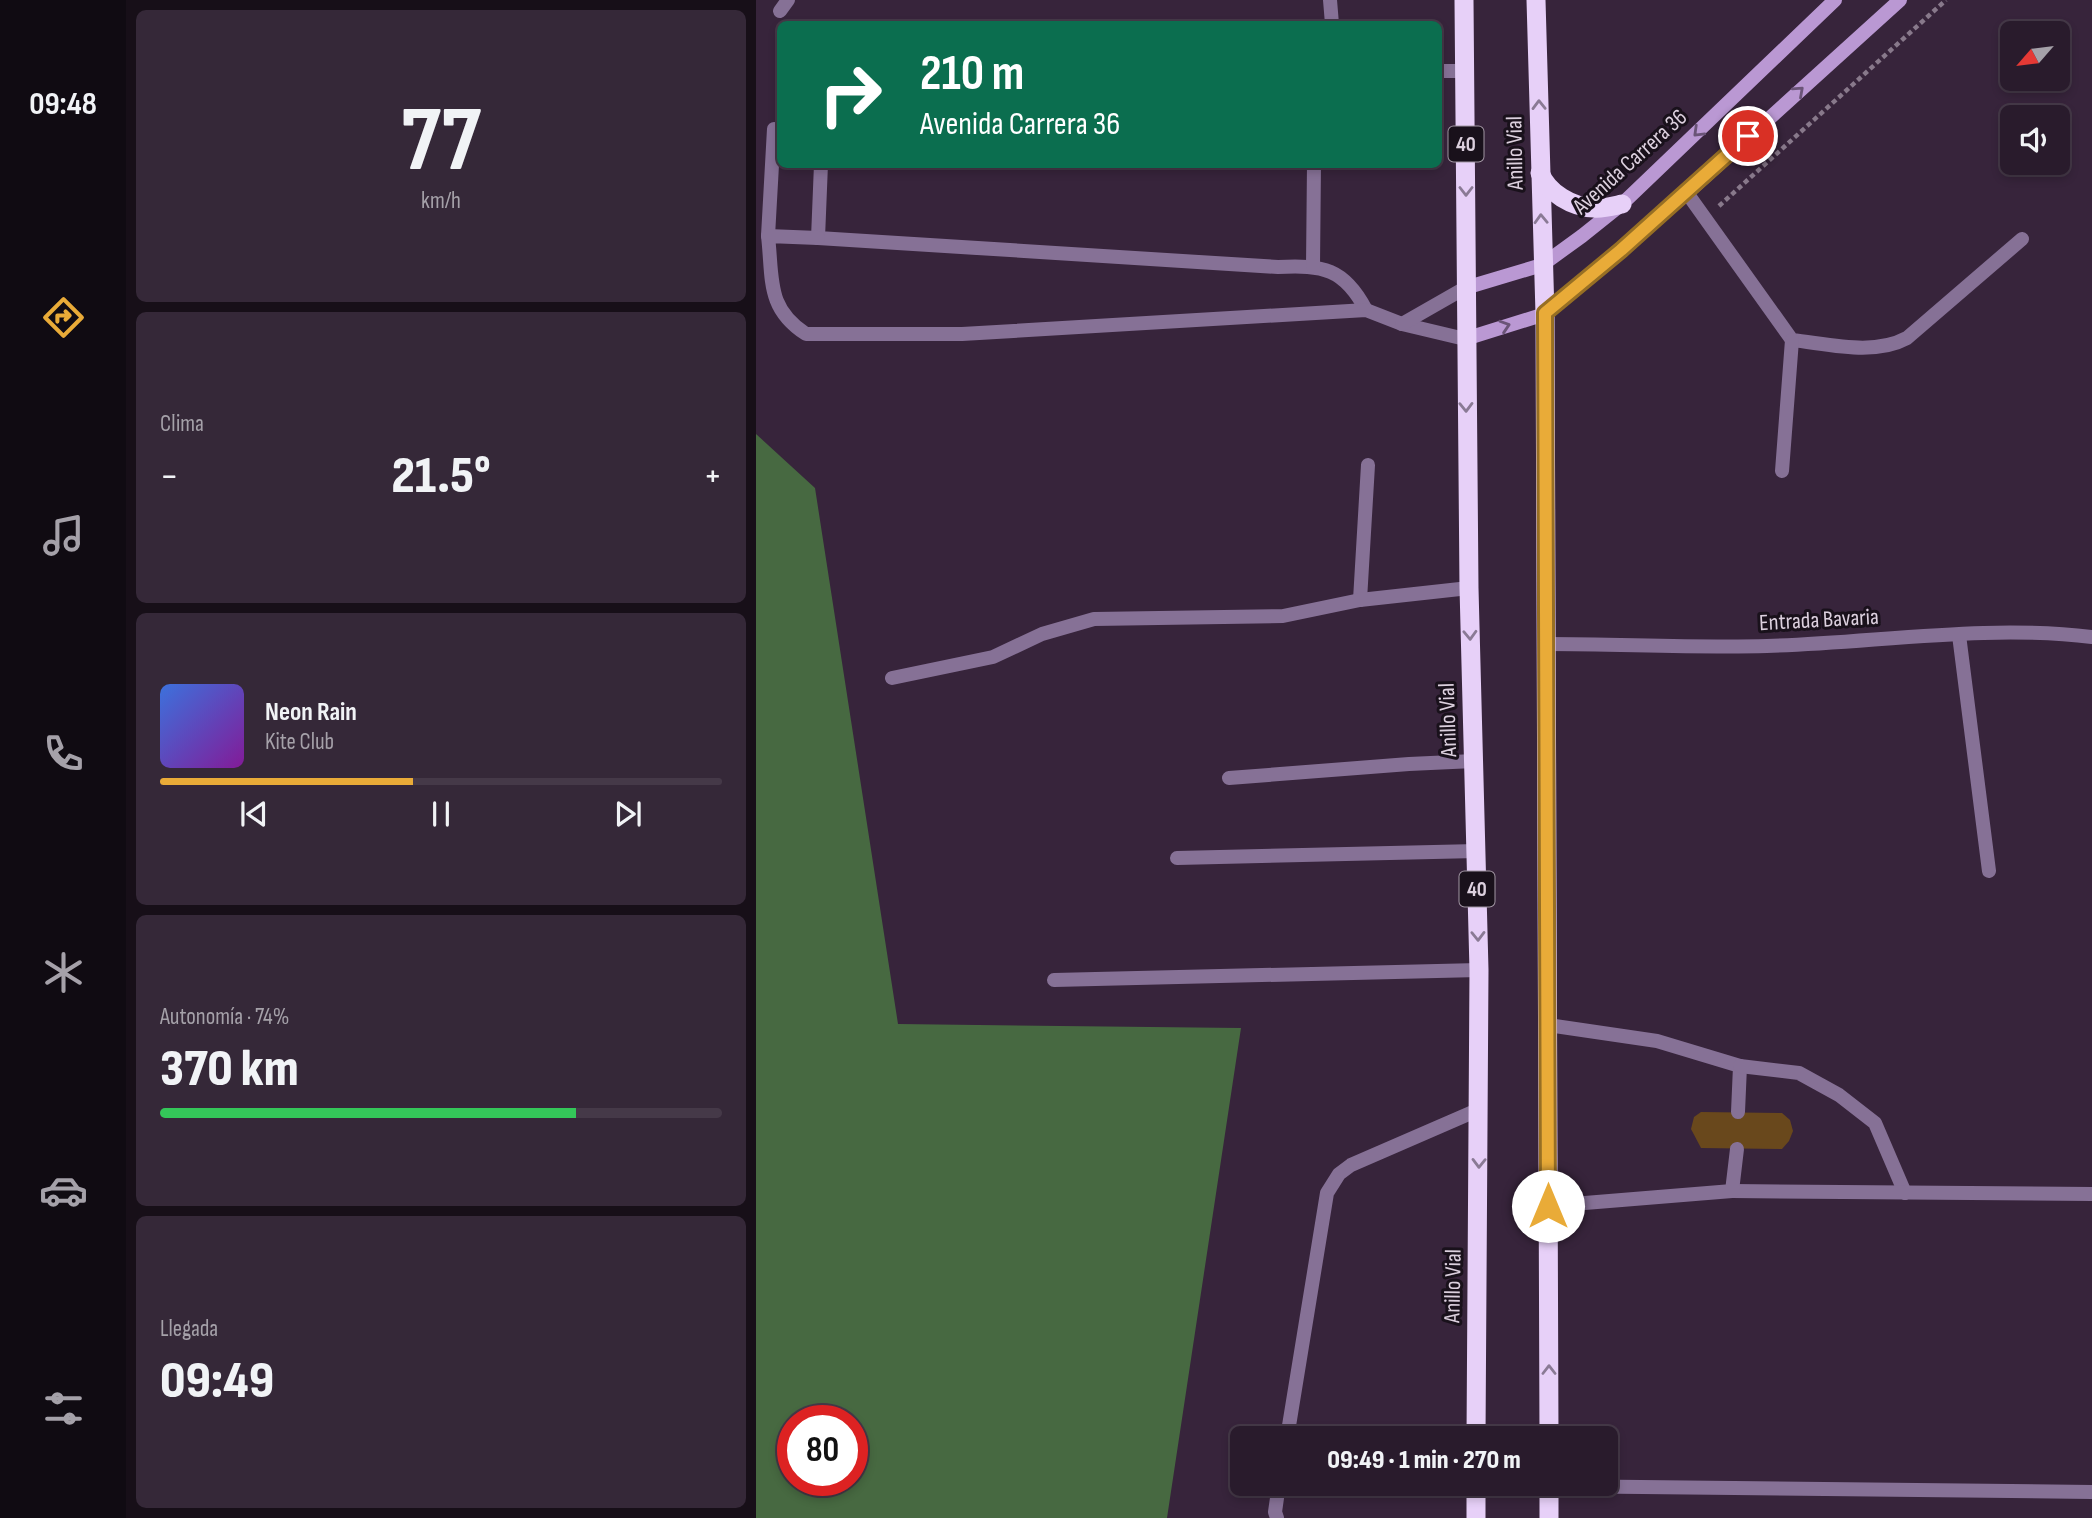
<!DOCTYPE html>
<html lang="es">
<head>
<meta charset="utf-8">
<style>
  body { margin:0; font-family:"Sofia Sans Condensed",sans-serif; background:#352838; color:#f1f3f6; height:100vh; display:flex; flex-direction:column; font-size:26px; white-space:nowrap }
  * { box-sizing:border-box; margin:0 }
  p { font-size:23px; color:#a5a1a9 }
  .icon { flex:none; width:38px; height:38px; fill:none; stroke:currentColor; stroke-width:2; stroke-linecap:round; stroke-linejoin:round }
  .map { position:relative; flex:1; overflow:hidden }
  .panel { display:flex; flex-direction:column; gap:10px; padding:10px; background:#170f18; width:630px }
  .panel>* { flex:none }
  .hud { position:absolute; left:21px; top:21px; width:665px; height:147px; border-radius:10px; box-shadow:0 4px 10px #0003,0 0 0 2px #453948; background:#0b6e4f; color:#fff; overflow:hidden }
  .needle { width:46px; rotate:242deg }
  .buttons { position:absolute; left:1244px; top:21px; display:grid; gap:14px }
  .buttons a { display:grid; place-items:center; width:70px; height:70px; border-radius:10px; background:#291b2c; box-shadow:0 4px 10px #0003,0 0 0 2px #453948; font-size:35px }
  .speed { position:absolute; left:21px; top:1405px; display:flex; gap:14px; font-size:35px; font-weight:700; text-align:center }
  .speed>* { display:grid; place-content:center; width:91px; height:91px; border-radius:50%; background:#291b2c; box-shadow:0 4px 10px #0003,0 0 0 2px #453948; line-height:1 }
  .speed .limit { border:10px solid #d22; background:#fff; color:#111 }
  .pin { position:absolute; display:grid; place-items:center; width:60px; height:60px; color:#fff; margin:-30px; border:4px solid #fff; border-radius:50%; box-shadow:0 2px 7px #0007 }
  .me { position:absolute; width:77px; margin:-38px; rotate:0deg; stroke-linejoin:round; filter:drop-shadow(0 0 5px #0008) }
  .turn { display:flex; align-items:center; gap:24px; height:147px; padding:0 28px; font-size:32px }
  .turn .icon { width:91px; height:91px; stroke-width:2.5 }
  .turn b { display:block; font-size:49px; line-height:60px }
  .big { font-size:52px; font-weight:800; line-height:1.1 }
  .panel .tile { flex:1; display:flex; flex-direction:column; justify-content:center; gap:10px; min-width:0; padding:0 24px; border-radius:10px; background:#352838 }
  .panel .dial { align-items:center; gap:0 }
  .dial b { font-size:91px; line-height:1 }
  .song { display:flex; align-items:center; gap:21px }
  .cover { width:84px; height:84px; border-radius:10px; background:linear-gradient(135deg,hsl(220 70% 55%),hsl(290 70% 35%)) }
  .played { height:7px; border-radius:4px; background:linear-gradient(90deg,#e9ab38 45%,#453948 45%) }
  .keys { display:flex; justify-content:space-around; direction:ltr }
  .heat { display:flex; justify-content:space-between; align-items:center; font-size:38px; direction:ltr }
  .charge { height:10px; border-radius:5px; background:linear-gradient(90deg,#34c759 74%,#453948 0) }
  .trip { position:absolute; left:474px; top:1426px; width:388px; height:70px; border-radius:10px; background:#291b2c; box-shadow:0 4px 10px #0003,0 0 0 2px #453948; font-weight:800; line-height:70px; text-align:center }
  main { display:flex; flex:1; min-height:0 }
  .dock { display:flex; flex-direction:column; width:126px; justify-content:space-around; align-items:center; background:#100b12; color:#a5a1a9 }
  .dock .icon { width:49px; height:49px }
  .dock .current { color:#e9ab38 }
  .dock b { font-size:32px; color:#f1f3f6 }
  .map>svg:first-child { display:block }
  .forest { fill:#476941; fill-rule:evenodd }
  .building { fill:#69481c }
  .lines { fill:none; stroke-linecap:round; stroke-linejoin:round }
  .path { stroke:#88798b; stroke-width:4.5; stroke-dasharray:5 3.5; stroke-linecap:butt }
  .service { stroke:#867196; stroke-width:14 }
  .secondary { stroke:#ba98d3; stroke-width:14 }
  .trunk { stroke:#e7d0f8; stroke-width:19 }
  .oneway { stroke:#6a5477 }
  .oneway2 { stroke:#8a7a95 }
  .route-casing { stroke:#976f24; stroke-width:18 }
  .route { stroke:#e9ab38; stroke-width:12 }
  .labels { text-anchor:middle; dominant-baseline:central; stroke-width:6; stroke-linejoin:round; paint-order:stroke }
  .shield { fill:#19111b; stroke:#a297a4; stroke-width:2 }
  .shield-label { font-size:21px; font-weight:bold; fill:#dcd0de }
  .street-label { font-size:23px; fill:#dcd0de; stroke:#19111b }
</style>
</head>
<body>
<main>
<nav class="dock">
<b>09:48</b>
<svg class="icon current" aria-label="directions" viewBox="0 0 24 24"><path d="M12 3l9 9-9 9-9-9zM9 14v-3h6M13 9l2 2-2 2"/></svg>
<svg class="icon" aria-label="music" viewBox="0 0 24 24"><path d="M9 18V5l10-2v13"/><circle cx="6" cy="18" r="3"/><circle cx="16" cy="16" r="3"/></svg>
<svg class="icon" aria-label="phone" viewBox="0 0 24 24"><path d="M5 4h4l2 5-3 2q2 4 5 5l2-3 5 2v4C11 20 4 13 5 4z"/></svg>
<svg class="icon" aria-label="climate" viewBox="0 0 24 24"><path d="M12 3v18M4 7l16 10M4 17L20 7"/></svg>
<svg class="icon" aria-label="car" viewBox="0 0 24 24"><path d="M5 17H2v-5l4-1 3-4h7l3 4 3 1v5h-3M9 17h6M6 11h13"/><circle cx="7" cy="17" r="2"/><circle cx="17" cy="17" r="2"/></svg>
<svg class="icon" aria-label="filters" viewBox="0 0 24 24"><path d="M4 7h16M4 17h16"/><circle cx="9" cy="7" r="2"/><circle cx="15" cy="17" r="2"/></svg>
</nav>
<section class="panel">
<div class="tile dial"><b>77</b><p>km/h</p></div>
<div class="tile"><p>Clima</p>
<div class="heat"><a>−</a><b class="big">21.5°</b><a>+</a></div>
</div>
<div class="tile">
<div class="song"><i class="cover"></i><div><b>Neon Rain</b><p>Kite Club</p></div></div>
<div class="played"></div>
<div class="keys"><svg class="icon" aria-label="previous" viewBox="0 0 24 24"><path d="M18 5L8 12l10 7zM5 5v14"/></svg><svg class="icon" aria-label="pause" viewBox="0 0 24 24"><path d="M8 5v14M16 5v14"/></svg><svg class="icon" aria-label="next" viewBox="0 0 24 24"><path d="M6 5l10 7-10 7zM19 5v14"/></svg></div>
</div>
<div class="tile"><p>Autonomía · 74%</p><b class="big">370 km</b><div class="charge"></div></div>
<div class="tile"><p>Llegada</p><b class="big">09:49</b></div>
</section>
<div class="map">
<svg width="1336" height="1518" viewBox="0 0 1336 1518">
  <rect width="100%" height="100%" fill="#37243b"/>
  <path class="forest" d="M 0,434 L 59,488 L 142,1024 L 485,1028 L 411,1518 L 0,1518 ZM 37,1421 L 96,1421 L 96,1480 L 37,1480 Z"/>
  <polygon class="building" points="945,1112 1026,1113 1034,1120 1037,1131 1033,1141 1026,1149 945,1148 935,1129 938,1117"/>
  <g class="lines">
    <polyline class="path" points="963,206 1190,0"/>
    <g class="service">
      <polyline points="574,0 576,24"/>
      <polyline points="24,11 32,0"/>
      <polyline points="682,71 710,71"/>
      <path d="M 65,164 L 62,238 L 522,267 C 567,265 588,268 610,310"/>
      <path d="M 931,193 L 1036,340 C 1073,344 1118,356 1151,338 L 1266,239"/>
      <polyline points="12,236 18,129"/>
      <path d="M 62,238 L 12,236 C 17,279 10,308 50,334 L 206,334 L 610,310 L 646,324 L 709,339"/>
      <polyline points="557,266 558,164"/>
      <polyline points="646,324 709,288"/>
      <polyline points="1026,471 1036,340"/>
      <polyline points="604,600 612,465"/>
      <polyline points="1203,635 1233,871"/>
      <path d="M 792,644 C 864,644 938,648 1011,646 C 1118,643 1229,624 1336,637"/>
      <polyline points="136,678 237,657 286,634 338,619 527,616 604,600 713,588"/>
      <polyline points="473,778 653,764 718,761"/>
      <polyline points="421,858 721,851"/>
      <polyline points="298,980 723,970"/>
      <polyline points="792,1025 901,1041 984,1066 982,1112"/>
      <polyline points="984,1066 1043,1073 1083,1095 1119,1123 1149,1193"/>
      <polyline points="976,1191 1336,1194"/>
      <polyline points="792,1206 976,1191 981,1149"/>
      <polyline points="531,1438 571,1193 583,1174 595,1165 724,1109"/>
      <polyline points="793,1486 1336,1492"/>
      <polyline points="521,1518 519,1512 523,1484"/>
    </g>
    <g class="secondary">
      <polyline points="709,288 786,265 826,236 866,204 1079,0"/>
      <polyline points="709,339 789,314 931,193 1144,0"/>
    </g>
    <g class="trunk">
      <polyline points="708,0 713,588 723,970 720,1438"/>
      <polyline points="780,0 789,314 793,1438"/>
      <path d="M 784,173 C 792,193 816,207 838,208 C 846,209 857,206 866,204"/>
      <polyline points="793,1484 793,1518"/>
      <polyline points="720,1518 720,1484"/>
    </g>
  </g>
  <defs><path id="oneway-chevron" d="M-2-3.5L2.5 0L-2 3.5" fill="none" stroke-width="1.6" stroke-linecap="round" stroke-linejoin="round" transform="scale(1.75)"/></defs>
  <g class="oneway">
    <use href="#oneway-chevron" transform="translate(1043 91) rotate(-42)"/>
    <use href="#oneway-chevron" transform="translate(942 132) rotate(136)"/>
    <use href="#oneway-chevron" transform="translate(749 326) rotate(-18)"/>
  </g>
  <g class="oneway2">
    <use href="#oneway-chevron" transform="translate(783 105) rotate(-91)"/>
    <use href="#oneway-chevron" transform="translate(710 191) rotate(90)"/>
    <use href="#oneway-chevron" transform="translate(785 219) rotate(-92)"/>
    <use href="#oneway-chevron" transform="translate(710 407) rotate(89)"/>
    <use href="#oneway-chevron" transform="translate(714 635) rotate(88)"/>
    <use href="#oneway-chevron" transform="translate(722 936) rotate(89)"/>
    <use href="#oneway-chevron" transform="translate(723 1163) rotate(91)"/>
    <use href="#oneway-chevron" transform="translate(793 1370) rotate(-90)"/>
  </g>
  <g class="lines">
    <g class="route-casing">
      <polyline id="route" points="792,1206 789,313 865,250 992,136"/>
    </g>
    <use href="#route" class="route"/>
  </g>
  <g class="labels">
    <g class="shield">
      <rect x="692.5" y="126.5" width="35" height="35" rx="5"/>
      <rect x="703.5" y="871.5" width="35" height="35" rx="5"/>
    </g>
    <g class="shield-label">
      <text x="710" y="144">40</text>
      <text x="721" y="889">40</text>
    </g>
    <g class="street-label">
      <text transform="translate(759 153) rotate(-91)">Anillo Vial</text>
      <text transform="translate(874 162) rotate(-42)">Avenida Carrera 36</text>
      <text transform="translate(1063 620) rotate(-3)">Entrada Bavaria</text>
      <text transform="translate(692 720) rotate(-92)">Anillo Vial</text>
      <text transform="translate(697 1286) rotate(-89)">Anillo Vial</text>
    </g>
  </g>
</svg>
<div class="buttons">
<a><svg class="needle" viewBox="-14 -14 28 28"><path d="M0-13l5 13h-10z" fill="#e53935"/><path d="M0 13l5-13h-10z" fill="#a5a1a9"/></svg></a>
<a><svg class="icon" aria-label="sound" viewBox="0 0 24 24"><path d="M4 9h4l5-4v14l-5-4H4zM17 9q2 3 0 6"/></svg></a>
</div>
<div class="speed"><div class="limit">80</div></div>
<div class="pin" style="left:992px;top:136px;background:#d93025"><svg class="icon" aria-label="arrive" viewBox="0 0 24 24"><path d="M6 21V4h12l-3 4 3 4H6"/></svg></div>
<svg class="me" style="left:792px;top:1206px" viewBox="-20 -20 40 40"><circle r="19" fill="#fff"/><path d="M0-13L10 11 0 6-10 11z" fill="#e9ab38"/></svg>
<div class="trip">09:49 · 1 min · 270 m</div>
<div class="hud">
<div class="turn"><svg class="icon" aria-label="right" viewBox="0 0 24 24"><path d="M7 20v-9h11M14 6l5 5-5 5"/></svg><div><b>210 m</b>Avenida Carrera 36</div></div>
</div>
</div>
</main>
</body>
</html>
